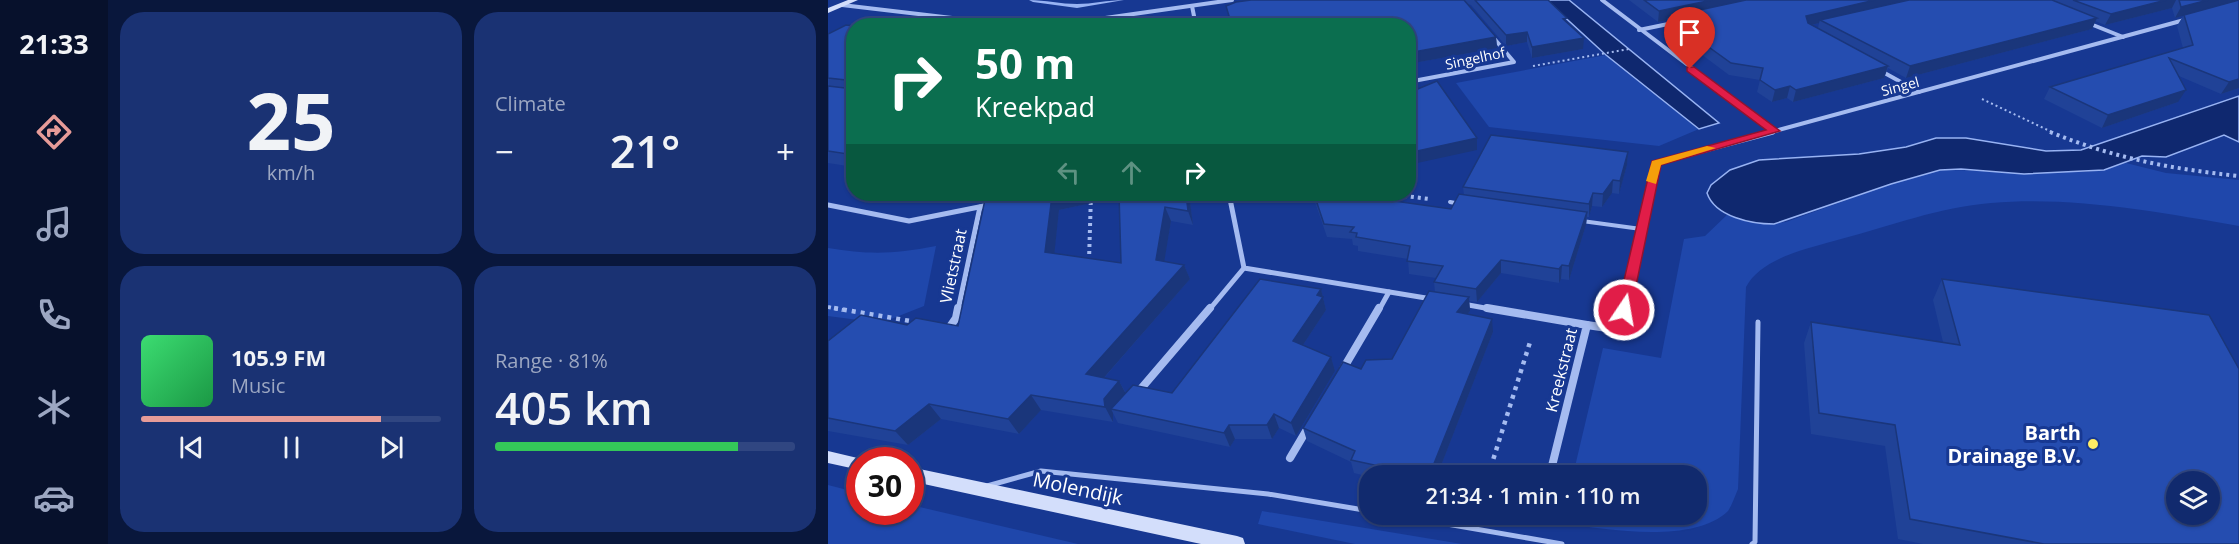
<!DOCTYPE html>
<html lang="en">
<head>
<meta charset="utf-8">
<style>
  body { margin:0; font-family:"Open Sans",sans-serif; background:#1a3273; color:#f1f3f6; height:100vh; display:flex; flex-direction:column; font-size:22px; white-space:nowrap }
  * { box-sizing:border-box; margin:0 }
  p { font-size:20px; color:#9ca7c2 }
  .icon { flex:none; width:33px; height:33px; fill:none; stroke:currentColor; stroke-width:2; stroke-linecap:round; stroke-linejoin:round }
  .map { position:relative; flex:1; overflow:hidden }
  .drawer { display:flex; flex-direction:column; gap:12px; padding:12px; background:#09173c; width:720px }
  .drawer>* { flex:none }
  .hud { position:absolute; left:18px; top:18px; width:570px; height:183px; border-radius:24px; box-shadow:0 2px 4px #0004,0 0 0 2px #304681; background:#0b6e4f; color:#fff; overflow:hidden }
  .fabs { position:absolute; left:1338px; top:471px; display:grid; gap:12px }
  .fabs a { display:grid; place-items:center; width:54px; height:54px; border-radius:50%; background:#112a6e; box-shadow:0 2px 4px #0004,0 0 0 2px #304681; font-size:30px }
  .speed { position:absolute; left:18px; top:447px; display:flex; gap:12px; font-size:30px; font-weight:700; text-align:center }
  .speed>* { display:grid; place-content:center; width:78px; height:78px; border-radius:50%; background:#112a6e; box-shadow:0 2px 4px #0004,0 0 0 2px #304681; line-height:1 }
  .speed .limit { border:9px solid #d22; background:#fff; color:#111 }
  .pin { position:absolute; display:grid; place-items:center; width:51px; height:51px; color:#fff; margin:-62px -26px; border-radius:50% 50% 50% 0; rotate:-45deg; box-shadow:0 0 6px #0007 }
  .pin .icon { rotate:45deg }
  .me { position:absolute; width:66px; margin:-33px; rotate:12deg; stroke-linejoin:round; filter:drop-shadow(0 0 4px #0008) }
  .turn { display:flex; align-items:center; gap:21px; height:126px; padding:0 30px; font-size:27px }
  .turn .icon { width:78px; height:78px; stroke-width:2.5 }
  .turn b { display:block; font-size:42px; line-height:51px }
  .lanes { display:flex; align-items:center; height:57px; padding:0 30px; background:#0003; justify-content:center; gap:30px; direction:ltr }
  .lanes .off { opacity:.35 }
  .big { font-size:45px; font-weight:600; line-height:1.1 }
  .drawer .tile { flex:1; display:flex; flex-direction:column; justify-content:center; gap:9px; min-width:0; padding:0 21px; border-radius:24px; background:#1a3273 }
  .drawer .dial { align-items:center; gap:0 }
  .dial b { font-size:78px; line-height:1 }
  .song { display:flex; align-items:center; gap:18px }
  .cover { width:72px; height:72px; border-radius:9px; background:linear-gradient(135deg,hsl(140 70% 55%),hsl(140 70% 35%)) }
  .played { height:6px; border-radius:3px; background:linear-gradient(90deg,#e69b98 80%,#304681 80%) }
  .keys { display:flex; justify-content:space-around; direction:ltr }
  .heat { display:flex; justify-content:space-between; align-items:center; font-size:33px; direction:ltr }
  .charge { height:9px; border-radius:4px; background:linear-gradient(90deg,#34c759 81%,#304681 0) }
  .drawer .tiles { flex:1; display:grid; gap:12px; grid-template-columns:repeat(2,1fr) }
  .trip { position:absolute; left:531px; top:465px; width:348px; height:60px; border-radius:24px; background:#112a6e; box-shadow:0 2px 4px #0004,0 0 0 2px #304681; font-weight:600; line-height:60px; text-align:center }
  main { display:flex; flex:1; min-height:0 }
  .tabs { display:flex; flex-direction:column; width:108px; justify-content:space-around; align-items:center; background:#07112c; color:#9ca7c2 }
  .tabs .icon { width:42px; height:42px }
  .tabs .current { color:#e69b98 }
  .tabs b { font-size:27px; color:#f1f3f6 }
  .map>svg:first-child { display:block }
  .green { fill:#1f47ab }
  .water { fill:#0f286f; stroke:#98b3f3; stroke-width:1.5 }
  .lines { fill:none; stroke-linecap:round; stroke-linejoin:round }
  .stream { fill:#98b3f3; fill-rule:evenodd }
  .path-far2 { stroke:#a5bbf0; stroke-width:2; stroke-dasharray:2 3; stroke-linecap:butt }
  .path-far1 { stroke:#a5bbf0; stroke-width:4; stroke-dasharray:3 4; stroke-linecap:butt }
  .path { stroke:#a5bbf0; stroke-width:4.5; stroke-dasharray:4 5; stroke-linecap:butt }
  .lane-far1 { stroke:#a5bbf0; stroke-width:4 }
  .lane { stroke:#a5bbf0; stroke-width:5 }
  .street-far2 { stroke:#a5bbf0; stroke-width:4 }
  .street-far1 { stroke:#a5bbf0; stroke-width:5 }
  .street { stroke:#a5bbf0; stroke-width:8 }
  .secondary { fill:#d3defb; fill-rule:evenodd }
  .wall { fill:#204297; fill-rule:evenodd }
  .shaded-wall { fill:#1a367b }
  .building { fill:#254db0; stroke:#1a367b; stroke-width:1.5; fill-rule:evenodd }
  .route { fill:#e11d48; stroke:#92132f; stroke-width:1.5 }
  .slow { fill:#f59e0b }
  .poi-dot { fill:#ffec64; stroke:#173892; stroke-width:2 }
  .labels { text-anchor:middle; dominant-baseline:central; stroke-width:6; stroke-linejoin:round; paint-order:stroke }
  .far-street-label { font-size:14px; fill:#fff; stroke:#173892 }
  .street-label { font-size:16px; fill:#fff; stroke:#173892 }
  .near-poi-label { font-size:20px; font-weight:bold; fill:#fff; stroke:#173892; text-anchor:end }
  .near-street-label { font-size:20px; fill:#fff; stroke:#173892 }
</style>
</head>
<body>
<main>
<nav class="tabs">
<b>21:33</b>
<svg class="icon current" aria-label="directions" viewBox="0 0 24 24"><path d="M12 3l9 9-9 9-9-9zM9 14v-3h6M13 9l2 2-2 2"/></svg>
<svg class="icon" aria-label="music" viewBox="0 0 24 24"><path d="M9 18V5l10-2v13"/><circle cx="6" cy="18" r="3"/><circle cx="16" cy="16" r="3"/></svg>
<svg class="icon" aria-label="phone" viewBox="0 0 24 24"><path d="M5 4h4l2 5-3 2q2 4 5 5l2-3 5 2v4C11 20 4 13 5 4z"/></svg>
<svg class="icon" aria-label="climate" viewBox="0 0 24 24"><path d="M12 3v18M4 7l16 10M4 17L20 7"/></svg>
<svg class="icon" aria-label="car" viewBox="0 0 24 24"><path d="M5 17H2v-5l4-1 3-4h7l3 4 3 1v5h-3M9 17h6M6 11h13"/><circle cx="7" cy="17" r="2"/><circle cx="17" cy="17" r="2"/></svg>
</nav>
<section class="drawer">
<div class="tiles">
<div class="tile dial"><b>25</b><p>km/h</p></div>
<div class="tile"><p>Climate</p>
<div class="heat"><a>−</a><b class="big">21°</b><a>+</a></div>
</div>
<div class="tile">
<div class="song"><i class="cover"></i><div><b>105.9 FM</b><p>Music</p></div></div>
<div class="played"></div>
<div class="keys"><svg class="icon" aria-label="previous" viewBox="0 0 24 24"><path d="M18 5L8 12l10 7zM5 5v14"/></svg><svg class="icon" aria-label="pause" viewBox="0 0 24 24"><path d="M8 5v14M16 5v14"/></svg><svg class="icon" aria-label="next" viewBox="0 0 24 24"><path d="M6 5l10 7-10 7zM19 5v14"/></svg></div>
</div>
<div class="tile"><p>Range · 81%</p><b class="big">405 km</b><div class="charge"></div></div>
</div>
</section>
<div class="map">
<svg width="1411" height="544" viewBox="0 0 1411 544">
  <rect width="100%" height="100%" fill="#173892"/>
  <g class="green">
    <polygon points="778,55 871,129 831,146 661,127 628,83"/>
    <path d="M 1298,163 L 1338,173 L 1411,180 L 1411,226 C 1330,212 1245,196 1163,203 C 1112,207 1062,226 1013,239 C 982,248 934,257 918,287 L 910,489 C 907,496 904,505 900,511 C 866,544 780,530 734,523 L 736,515 L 868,514 L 868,476 L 745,475 L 775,348 L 833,358 L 856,239 L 877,236 L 900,214 L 934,224 L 958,222 L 1063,184 L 1112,170 L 1257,172 L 1276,170 Z"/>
    <path d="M 108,246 L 96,306 L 53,323 L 0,316 L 0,248 C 42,255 66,254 108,246 Z"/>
    <polygon points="0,485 31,493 32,512 82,512 83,505 250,544 0,544"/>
    <polygon points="434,511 634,544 527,544 430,524"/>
  </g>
  <g class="water">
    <polygon points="718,0 741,0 891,123 871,129 778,55"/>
    <path d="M 1411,96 L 1411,142 L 1396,135 L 1338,157 L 1314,156 L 1276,170 L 1196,174 L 1133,169 L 1112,170 L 1063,184 L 946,224 C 924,224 887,217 879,193 L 883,185 L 902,170 L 931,160 L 1031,154 L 1078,147 L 1108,138 L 1138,138 L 1218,151 L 1253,150 Z"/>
  </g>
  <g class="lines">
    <path class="stream" d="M 201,0 C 217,0 233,4 249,4 C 264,4 280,0 296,0 L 249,8 L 205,2 Z"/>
    <g class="path-far2">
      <polyline points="705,66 801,49"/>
      <polyline points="1154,99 1226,133"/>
    </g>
    <g class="path-far1">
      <path d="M 1222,132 C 1286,158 1343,169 1411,176"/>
      <polyline points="562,194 601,199"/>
      <polyline points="261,261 263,194"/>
      <polyline points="0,307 15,310"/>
    </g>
    <g class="path">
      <polyline points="6,308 88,322"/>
      <polyline points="660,473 675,476"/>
      <polyline points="660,476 703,339"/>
    </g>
    <g class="lane-far1">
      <polyline points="622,202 632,204"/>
      <polyline points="754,221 813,229"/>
    </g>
    <g class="lane">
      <polyline points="159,486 213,471 440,494 542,511"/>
      <polyline points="561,514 734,544"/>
      <polyline points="924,544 927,542 930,322"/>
    </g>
    <g class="street-far2">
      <polyline points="774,0 947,131 1360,19"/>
      <polyline points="14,5 193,26"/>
      <polyline points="364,6 368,26"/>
      <polyline points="1260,23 1295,37"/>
      <polyline points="198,26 235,24 404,0"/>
      <polyline points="811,30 845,23"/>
      <polyline points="1053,71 1091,92"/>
      <polyline points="580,82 686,62 664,36"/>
      <polyline points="939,133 947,131"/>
    </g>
    <g class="street-far1">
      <polyline points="401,194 416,268 604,299"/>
      <polyline points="0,205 81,221 161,205"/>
      <polyline points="635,304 668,310"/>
      <polyline points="130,310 152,207"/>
      <polyline points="381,310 416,268"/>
      <polyline points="551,310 561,292"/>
      <polyline points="796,310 828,163 945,132"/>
    </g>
    <g class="street">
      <polyline points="659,308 759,325 723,470"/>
      <polyline points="759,325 792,330 797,308"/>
      <polyline points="121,328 128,318 130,308"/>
      <polyline points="515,369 551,308"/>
      <polyline points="311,391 382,308"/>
      <polyline points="462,458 481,426"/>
    </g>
    <g class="secondary">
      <polygon points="20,0 30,0 0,13 0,8"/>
      <polygon points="0,451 38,460 32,460 32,470 0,463"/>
      <polygon points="82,467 409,536 415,538 417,544 373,544 82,481"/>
    </g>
  </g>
  <g class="wall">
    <polygon points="423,0 720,0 739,23 755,49 704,58 699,42 678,46 643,5 640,4 668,37 669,48 580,64 580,26"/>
    <path d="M 801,0 L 1411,0 L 1411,88 L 1393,94 L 1351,76 L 1350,102 L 1274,128 L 1216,99 L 1222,87 L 1355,48 L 1349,26 L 1355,16 L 1347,18 L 1344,8 L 1277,25 L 1267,21 L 1264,29 L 1078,78 L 1060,68 L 1056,78 L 965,102 L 959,98 L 944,102 L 929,92 L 932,80 L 901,75 L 838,28 L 839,20 L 830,22 ZM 991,23 L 990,28 L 984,25 Z"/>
    <polygon points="26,26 26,167 0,163 0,34"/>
    <polygon points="800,152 799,165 791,194 784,193 774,207 764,206 761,217 759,217 758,225 741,280 733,279 731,283 673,273 649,302 641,301 642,311 640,314 665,332 609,476 542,476 542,477 526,473 523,462 479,441 475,428 533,369 564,359 607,292 606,282 608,278 581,274 580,259 530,251 530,246 525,245 524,239 499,237 487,202 485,194 516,194 623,209 636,195 635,187"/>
    <path d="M 166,194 L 361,194 L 365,225 L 343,221 L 336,261 L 356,265 L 362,279 L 276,378 L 291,381 L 298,393 L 344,393 L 493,289 L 498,310 L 475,345 L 503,357 L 507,371 L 468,436 L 451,428 L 444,439 L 407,439 L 402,447 L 290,423 L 285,413 L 285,422 L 213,410 L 191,434 L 113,419 L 80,445 L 0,431 L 0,341 L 79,325 L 130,326 ZM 291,197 L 293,263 L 226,253 L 231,210 Z"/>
    <polygon points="1114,279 1411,544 1095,544 1070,539 1057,446 983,434 976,343 983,322 1115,342 1105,300"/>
  </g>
  <g class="shaded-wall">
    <polygon points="884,0 930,0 839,17 839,20 830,22 831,11"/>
    <polygon points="1047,0 1088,0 992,20 991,23 975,27 978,16"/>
    <polygon points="1338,0 1348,0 1344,8 1277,25 1283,14"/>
    <polygon points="1380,0 1411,0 1410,1 1347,18 1353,7"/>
    <polygon points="1269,18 1264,29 1078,78 1082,66"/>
    <polygon points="699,32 699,42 678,46 678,35"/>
    <polygon points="668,37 669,48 580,64 580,53"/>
    <polygon points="756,38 755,49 704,58 704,47"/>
    <polygon points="1060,66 1056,78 965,102 968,90"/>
    <polygon points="1411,79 1411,88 1393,94 1401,82"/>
    <polygon points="962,86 959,98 944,102 947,90"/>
    <polygon points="1358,90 1350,102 1274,128 1280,115"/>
    <polygon points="649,138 649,150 580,165 580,153"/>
    <polygon points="800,152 799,165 791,194 792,181"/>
    <polygon points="785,180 784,193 774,207 775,194"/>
    <polygon points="765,193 764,206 761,217 761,204"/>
    <polygon points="70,194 116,194 75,201"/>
    <polygon points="234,194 295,194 296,196 231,210 225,266 217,252 224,196"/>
    <polygon points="358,194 361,194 365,225 360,211"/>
    <polygon points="337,207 343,221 334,275 328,260"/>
    <polygon points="759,212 758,225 741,280 741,266"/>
    <polygon points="673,260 673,273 649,302 648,289"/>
    <polygon points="356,265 362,279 266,389 258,374"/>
    <polygon points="734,265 733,279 731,283 731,269"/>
    <polygon points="493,289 498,310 469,354 465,341 489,295"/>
    <polygon points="641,297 642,311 630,326 629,312"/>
    <polygon points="664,319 665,332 609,476 601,476"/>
    <polygon points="503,357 507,371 468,436 463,423"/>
    <polygon points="291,381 299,396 283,409 285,413 285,422 277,407 276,399"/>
    <polygon points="203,395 213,410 191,434 180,419"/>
    <polygon points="101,404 113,419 80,445 67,431"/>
    <polygon points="446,414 451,428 444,439 439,425"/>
    <polygon points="401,425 407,439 402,447 396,433"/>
  </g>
  <g class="building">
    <polygon points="423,0 636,0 668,37 580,53 580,26 404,26 398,6 408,2"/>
    <polygon points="647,0 720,0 739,18 735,19 756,38 704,47 699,32 678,35"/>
    <polygon points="816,0 884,0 831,11"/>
    <polygon points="918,0 1047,0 978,16 980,23 1060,66 968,90 962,86 947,90 932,80 935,68 903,63 839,17"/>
    <polygon points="1081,0 1224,0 1269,18 1082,66 992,20"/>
    <polygon points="1245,0 1338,0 1283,14"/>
    <polygon points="1351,0 1380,0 1353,7"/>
    <polygon points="1411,0 1411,79 1401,82 1341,58 1358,90 1280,115 1222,87 1365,45 1356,15"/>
    <polygon points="324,16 325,26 256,26"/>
    <polygon points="18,25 26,26 26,155 0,151 0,86 17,88 22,84 18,80 0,78 0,34"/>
    <polygon points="609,81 649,138 580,153 580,93"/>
    <polygon points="663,135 800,152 792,181 785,180 775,194 765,193 761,204 635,187"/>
    <polygon points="166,194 234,194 224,196 217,252 293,263 291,194 358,194 360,211 337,207 328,260 356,265 258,374 291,381 276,399 277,407 203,395 180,419 101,404 67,431 0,418 0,341 33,315 79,325 88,318 130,326 158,195"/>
    <polygon points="486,194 516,194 623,209 631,194 759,212 741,266 734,265 731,269 673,260 648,289 606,282 615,266 579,261 582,246 528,237 529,233 522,232 526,227 496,224"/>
    <polygon points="432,279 493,289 489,295 495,297 465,341 503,357 463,423 446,414 439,425 401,425 396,433 283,409 305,385 344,393"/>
    <path d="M 1114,279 L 1381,315 L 1411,369 L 1411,544 L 1216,544 L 1082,519 L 1067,425 L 991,413 L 983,322 L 1132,345 ZM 1348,482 L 1382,482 L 1382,514 L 1348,514 Z"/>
    <polygon points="601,291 641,297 629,312 664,319 601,476 597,476 523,460 527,451 475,428 515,362 533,369 538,360 564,359"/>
  </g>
  <polygon class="route" points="859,67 866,67 952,131 833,165 803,310 796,315 789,310 824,161 938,130 859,71"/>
  <polygon class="slow" points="879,146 888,148 833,165 828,184 818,181 824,161"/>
  <circle class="poi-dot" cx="1265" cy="444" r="6"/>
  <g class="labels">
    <g class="far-street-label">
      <text transform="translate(647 58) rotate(-12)">Singelhof</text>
      <text transform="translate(1072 86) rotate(-15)">Singel</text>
    </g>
    <g class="street-label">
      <text transform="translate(125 266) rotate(-78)">Vlietstraat</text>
      <text transform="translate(733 370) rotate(-76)">Kreekstraat</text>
    </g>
    <g class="near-poi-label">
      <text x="1253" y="432">Barth<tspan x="1253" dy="23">Drainage B.V.</tspan></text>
    </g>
    <g class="near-street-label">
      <text transform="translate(250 488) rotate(12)">Molendijk</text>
    </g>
  </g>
</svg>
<div class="fabs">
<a><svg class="icon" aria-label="layers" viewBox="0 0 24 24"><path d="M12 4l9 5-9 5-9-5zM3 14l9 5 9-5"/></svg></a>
</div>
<div class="speed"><div class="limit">30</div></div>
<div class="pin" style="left:862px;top:69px;background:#d93025"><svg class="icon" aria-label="arrive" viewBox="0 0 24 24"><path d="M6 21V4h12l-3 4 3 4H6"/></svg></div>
<svg class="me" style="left:796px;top:310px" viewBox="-20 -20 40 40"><circle r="17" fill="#e11d48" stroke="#fff" stroke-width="3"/><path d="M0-11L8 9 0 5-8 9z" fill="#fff"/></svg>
<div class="trip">21:34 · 1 min · 110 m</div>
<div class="hud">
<div class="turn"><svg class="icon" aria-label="right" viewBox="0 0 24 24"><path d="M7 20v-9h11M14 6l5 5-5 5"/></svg><div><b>50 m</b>Kreekpad</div></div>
<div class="lanes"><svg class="icon off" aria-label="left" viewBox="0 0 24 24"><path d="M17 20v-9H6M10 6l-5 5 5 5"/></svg><svg class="icon off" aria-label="ahead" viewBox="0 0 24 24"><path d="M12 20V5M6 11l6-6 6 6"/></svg><svg class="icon" aria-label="right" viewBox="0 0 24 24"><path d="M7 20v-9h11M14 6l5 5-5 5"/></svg></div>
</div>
</div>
</main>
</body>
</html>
